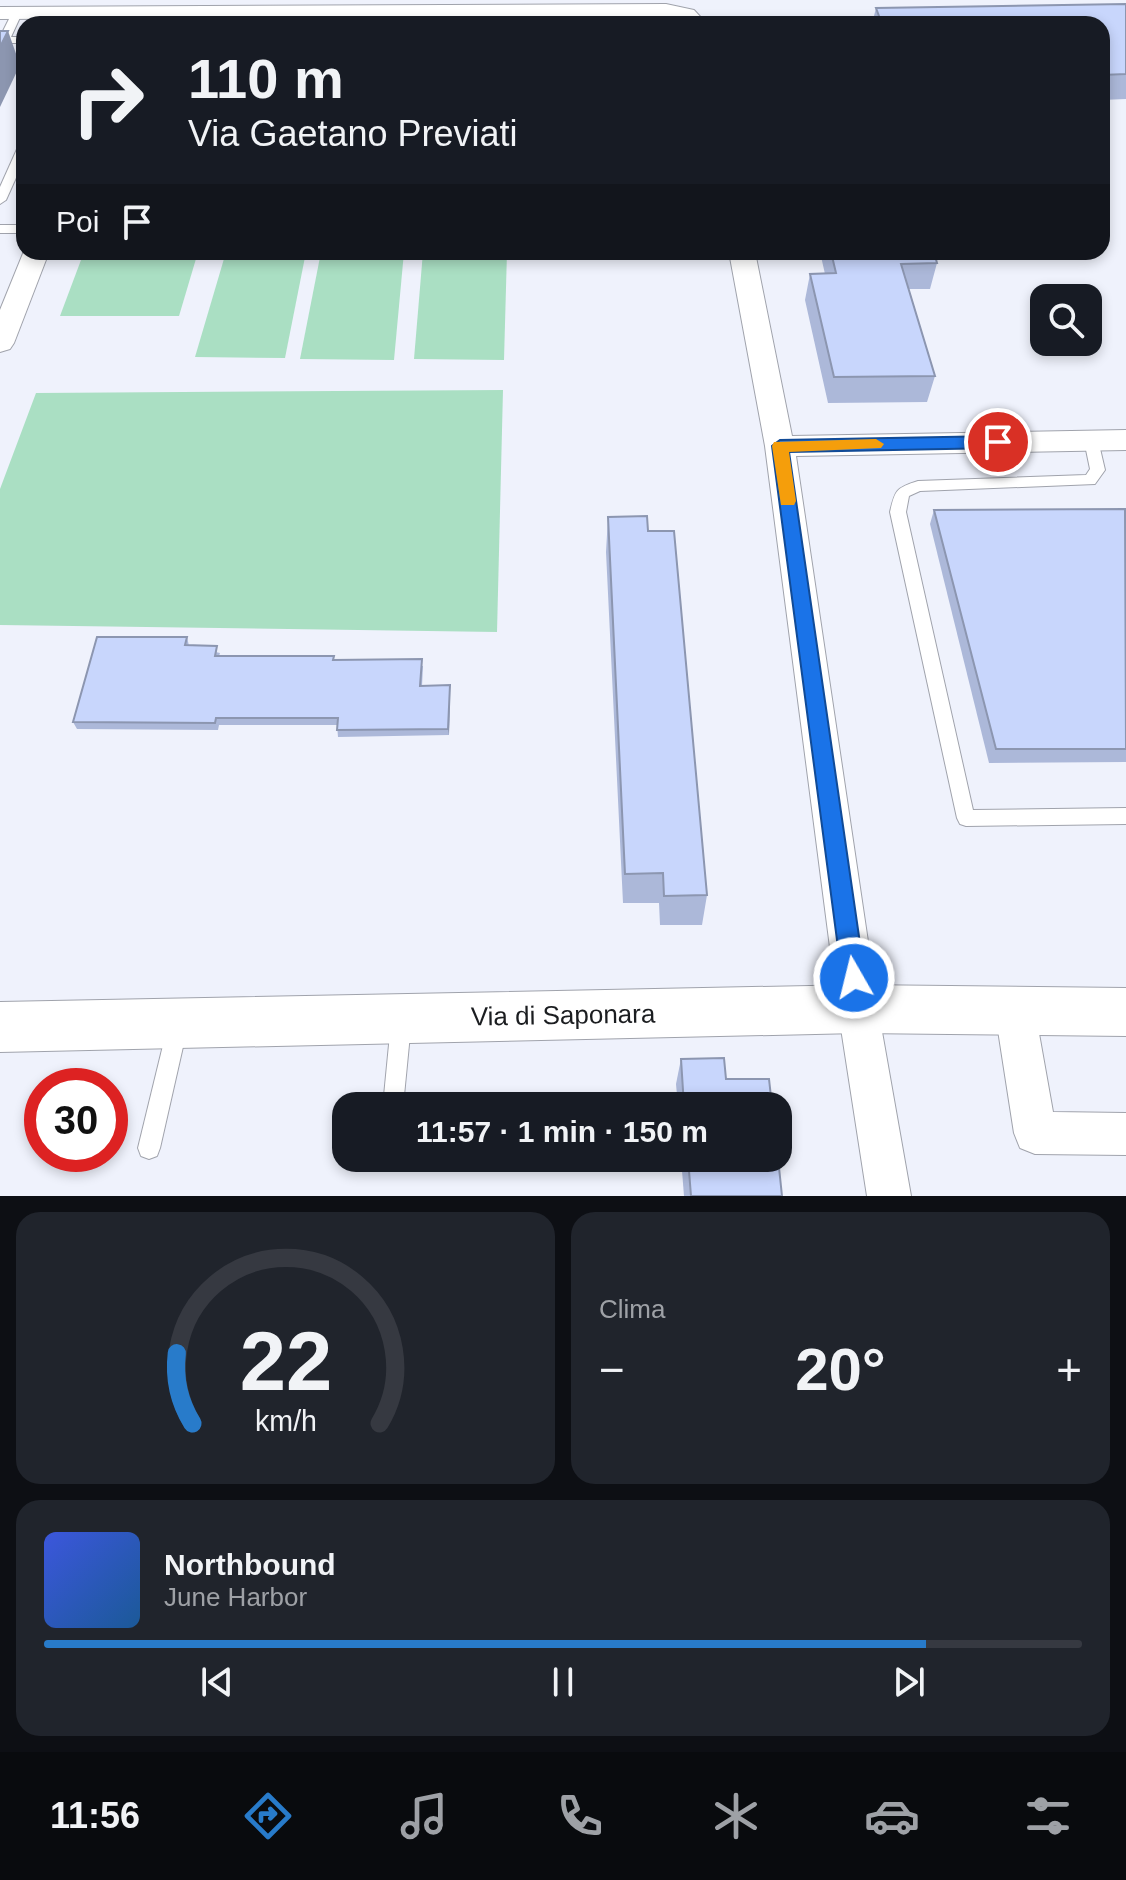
<!DOCTYPE html>
<html lang="it">
<head>
<meta charset="utf-8">
<style>
  body { margin:0; font-family:Arial,sans-serif; background:#20242c; color:#f1f3f6; height:100vh; display:flex; flex-direction:column; font-size:30px; white-space:nowrap }
  * { box-sizing:border-box; margin:0 }
  p { font-size:26px; color:#9ea1a6 }
  .icon { flex:none; width:44px; height:44px; fill:none; stroke:currentColor; stroke-width:2; stroke-linecap:round; stroke-linejoin:round }
  .map { position:relative; height:1196px; overflow:hidden }
  .side { display:flex; flex-direction:column; gap:16px; padding:16px; background:#0d0f14; flex:1 }
  .side>* { flex:none }
  .guide { position:absolute; left:16px; top:16px; width:1094px; height:244px; border-radius:24px; box-shadow:0 4px 12px #0003; background:#171b24; color:#f1f3f6; overflow:hidden }
  .buttons { position:absolute; left:1030px; top:284px; display:grid; gap:16px }
  .buttons a { display:grid; place-items:center; width:72px; height:72px; border-radius:16px; background:#171b24; box-shadow:0 4px 12px #0003; font-size:40px }
  .speed { position:absolute; left:24px; top:1068px; display:flex; gap:16px; font-size:40px; font-weight:700; text-align:center }
  .speed>* { display:grid; place-content:center; width:104px; height:104px; border-radius:50%; background:#171b24; box-shadow:0 4px 12px #0003; line-height:1 }
  .speed .limit { border:12px solid #d22; background:#fff; color:#111 }
  .pin { position:absolute; display:grid; place-items:center; width:68px; height:68px; color:#fff; margin:-34px; border:4px solid #fff; border-radius:50%; box-shadow:0 2px 8px #0007 }
  .me { position:absolute; width:88px; margin:-44px; rotate:352deg; stroke-linejoin:round; filter:drop-shadow(0 0 6px #0008) }
  .turn { display:flex; align-items:center; gap:28px; height:168px; padding:0 40px; font-size:36px }
  .turn .icon { width:104px; height:104px; stroke-width:2.5 }
  .turn b { display:block; font-size:56px; line-height:68px }
  .then { display:flex; align-items:center; height:76px; padding:0 40px; background:#0003; gap:16px; font-size:30px }
  .big { font-size:60px; font-weight:800; line-height:1.1 }
  .side .tile { flex:1; display:flex; flex-direction:column; justify-content:center; gap:12px; min-width:0; padding:0 28px; border-radius:24px; background:#20242c }
  .side .dial { align-items:center; gap:0 }
  .dial svg { height:208px; overflow:visible; fill:none; stroke:#363941; stroke-width:7; stroke-linecap:round; text-anchor:middle }
  .dial text { fill:#f1f3f6; stroke:none }
  .song { display:flex; align-items:center; gap:24px }
  .cover { width:96px; height:96px; border-radius:12px; background:linear-gradient(135deg,hsl(230 70% 55%),hsl(210 70% 35%)) }
  .played { height:8px; border-radius:4px; background:linear-gradient(90deg,#287bca 85%,#363941 85%) }
  .keys { display:flex; justify-content:space-around; direction:ltr }
  .heat { display:flex; justify-content:space-between; align-items:center; font-size:44px; direction:ltr }
  .side .tiles { flex:1; display:grid; gap:16px; grid-template-columns:1fr 1fr }
  .tile:last-child { grid-column:span 2 }
  .trip { position:absolute; left:332px; top:1092px; width:460px; height:80px; border-radius:24px; background:#171b24; box-shadow:0 4px 12px #0003; font-weight:800; line-height:80px; text-align:center }
  .tabs { display:flex; height:128px; justify-content:space-around; align-items:center; background:#090b0e; color:#9ea1a6 }
  .tabs .icon { width:56px; height:56px }
  .tabs .active { color:#287bca }
  .tabs b { font-size:36px; color:#f1f3f6 }
  .map>svg:first-child { display:block }
  .green { fill:#aadfc3 }
  .lines { fill:none; stroke-linecap:round; stroke-linejoin:round }
  .service-casing { stroke:#a0a3ac; stroke-width:2 }
  .minor-casing { stroke:#a0a3ac; stroke-width:2 }
  .tertiary-casing { stroke:#a0a3ac; stroke-width:2 }
  .service { fill:#fff; fill-rule:evenodd }
  .minor { fill:#fff; fill-rule:evenodd }
  .tertiary { fill:#fff; fill-rule:evenodd }
  .wall { fill:#acb8d9 }
  .shaded-wall { fill:#8c96b0 }
  .building { fill:#c8d6fc; stroke:#8c96b0; stroke-width:2 }
  .route { fill:#1a73e8; stroke:#114b97; stroke-width:2 }
  .slow { fill:#f59e0b }
  .labels { text-anchor:middle; dominant-baseline:central; stroke-width:8; stroke-linejoin:round; paint-order:stroke }
  .near-street-label { font-size:26px; fill:#1b1d20; stroke:#fff }
</style>
</head>
<body>
<div class="map">
<svg width="1126" height="1196" viewBox="0 0 1126 1196">
  <rect width="100%" height="100%" fill="#eff2fc"/>
  <g class="green">
    <polygon points="84,252 198,252 179,316 60,316"/>
    <polygon points="226,252 306,252 285,358 195,357"/>
    <polygon points="321,252 404,252 394,360 300,359"/>
    <polygon points="423,252 507,252 504,360 414,359"/>
    <polygon points="503,390 497,632 0,625 0,489 36,393"/>
  </g>
  <g class="lines">
    <g class="service-casing">
      <g id="service">
        <polygon points="13,11 22,13 11,37 24,37 24,43 0,43 0,37"/>
        <polygon points="24,144 24,160 6,200 0,204 0,187 18,147"/>
        <rect x="0" y="225" width="24" height="8"/>
        <path d="M 1091,435 L 1098,440 L 1105,470 L 1095,484 L 920,491 L 909,496 L 906,512 L 973,810 L 1126,808 L 1126,824 L 966,826 L 960,824 L 957,818 L 890,512 C 895,490 896,488 918,481 L 1086,475 L 1090,469 L 1084,440 Z"/>
        <polygon points="401,1014 408,1017 411,1024 403,1106 383,1106 391,1024 394,1017"/>
        <polygon points="177,1019 184,1022 187,1029 160,1148 157,1156 149,1159 141,1156 138,1148 167,1029 170,1022"/>
      </g>
    </g>
    <g class="minor-casing">
      <g id="minor">
        <polygon points="666,4 694,10 707,24 685,24 680,19 666,16 0,19 0,7"/>
        <polygon points="24,251 49,252 14,343 10,349 0,352 0,310"/>
        <polygon points="729,252 755,252 792,436 1126,430 1126,450 796,456 878,1009 911,1196 867,1196 838,1009 765,446"/>
        <polygon points="1015,991 1029,997 1035,1011 1053,1112 1126,1113 1126,1155 1035,1154 1020,1148 1014,1133 995,1011 1001,997"/>
      </g>
    </g>
    <g class="tertiary-casing">
      <polygon id="tertiary" points="858,985 1126,988 1126,1036 858,1033 0,1052 0,1002"/>
    </g>
    <use href="#service" class="service"/>
    <use href="#minor" class="minor"/>
    <use href="#tertiary" class="tertiary"/>
  </g>
  <g class="wall">
    <polygon points="1126,4 1126,99 1102,100 1102,24 872,24 876,8"/>
    <polygon points="820,252 934,252 937,263 930,289 909,289 935,376 927,402 828,403 805,300 810,274 825,274"/>
    <polygon points="934,510 1126,511 1126,762 989,763 930,524"/>
    <polygon points="608,517 648,531 707,895 702,925 660,925 659,903 623,903 606,552"/>
    <polygon points="187,637 189,646 220,653 219,656 335,660 423,666 422,686 450,685 449,735 338,737 337,725 219,725 218,730 77,729 73,722"/>
    <polygon points="681,1059 726,1079 772,1106 678,1106 676,1084"/>
    <polygon points="681,1158 778,1158 782,1196 684,1196"/>
  </g>
  <g class="shaded-wall">
    <polygon points="8,31 20,65 0,107 0,47"/>
    <polygon points="450,685 450,692 449,735 448,729"/>
  </g>
  <g class="building">
    <polygon points="1126,4 1126,74 1102,75 1102,24 882,24 876,8"/>
    <rect x="516" y="23" width="125" height="1"/>
    <polygon points="0,31 8,31 0,47"/>
    <polygon points="831,252 934,252 937,263 901,264 935,376 834,377 810,274 836,273"/>
    <polygon points="1125,509 1126,749 996,749 934,510"/>
    <polygon points="647,516 648,531 674,531 707,895 664,896 663,873 625,874 608,517"/>
    <polygon points="97,637 187,637 185,645 217,646 215,656 334,656 333,660 422,659 420,686 450,685 448,729 337,730 338,718 216,718 215,723 73,722"/>
    <polygon points="724,1058 726,1079 769,1079 772,1106 684,1106 681,1059"/>
    <polygon points="688,1158 778,1158 782,1196 691,1196"/>
  </g>
  <polygon class="route" points="998,436 1006,442 998,448 789,452 865,978 862,986 854,989 846,986 842,978 772,446 780,440"/>
  <polygon class="slow" points="876,439 884,444 881,448 789,452 796,501 794,505 781,505 772,446 774,442"/>
  <g class="labels">
    <g class="near-street-label">
      <text transform="translate(563 1015) rotate(-1)">Via di Saponara</text>
    </g>
  </g>
</svg>
<div class="buttons">
<a><svg class="icon" aria-label="search" viewBox="0 0 24 24"><circle cx="10" cy="10" r="6"/><path d="M15 15l6 6"/></svg></a>
</div>
<div class="speed"><div class="limit">30</div></div>
<div class="pin" style="left:998px;top:442px;background:#d93025"><svg class="icon" aria-label="arrive" viewBox="0 0 24 24"><path d="M6 21V4h12l-3 4 3 4H6"/></svg></div>
<svg class="me" style="left:854px;top:978px" viewBox="-20 -20 40 40"><circle r="17" fill="#1a73e8" stroke="#fff" stroke-width="3"/><path d="M0-11L8 9 0 5-8 9z" fill="#fff"/></svg>
<div class="trip">11:57 · 1 min · 150 m</div>
<div class="guide">
<div class="turn"><svg class="icon" aria-label="right" viewBox="0 0 24 24"><path d="M7 20v-9h11M14 6l5 5-5 5"/></svg><div><b>110 m</b>Via Gaetano Previati</div></div>
<div class="then">Poi<svg class="icon" aria-label="arrive" viewBox="0 0 24 24"><path d="M6 21V4h12l-3 4 3 4H6"/></svg></div>
</div>
</div>
<section class="side">
<div class="tiles">
<div class="tile dial"><svg viewBox="0 0 100 80">
<path d="M14 69A42 42 0 1 1 86 69"/>
<path d="M14 69A42 42 0 0 1 8 42" stroke="#287bca"/>
<text x="50" y="56" font-size="32" font-weight="700">22</text>
<text x="50" y="72" font-size="11">km/h</text>
</svg></div>
<div class="tile"><p>Clima</p>
<div class="heat"><a>−</a><b class="big">20°</b><a>+</a></div>
</div>
<div class="tile">
<div class="song"><i class="cover"></i><div><b>Northbound</b><p>June Harbor</p></div></div>
<div class="played"></div>
<div class="keys"><svg class="icon" aria-label="previous" viewBox="0 0 24 24"><path d="M18 5L8 12l10 7zM5 5v14"/></svg><svg class="icon" aria-label="pause" viewBox="0 0 24 24"><path d="M8 5v14M16 5v14"/></svg><svg class="icon" aria-label="next" viewBox="0 0 24 24"><path d="M6 5l10 7-10 7zM19 5v14"/></svg></div>
</div>
</div>
</section>
<nav class="tabs">
<b>11:56</b>
<svg class="icon active" aria-label="directions" viewBox="0 0 24 24"><path d="M12 3l9 9-9 9-9-9zM9 14v-3h6M13 9l2 2-2 2"/></svg>
<svg class="icon" aria-label="music" viewBox="0 0 24 24"><path d="M9 18V5l10-2v13"/><circle cx="6" cy="18" r="3"/><circle cx="16" cy="16" r="3"/></svg>
<svg class="icon" aria-label="phone" viewBox="0 0 24 24"><path d="M5 4h4l2 5-3 2q2 4 5 5l2-3 5 2v4C11 20 4 13 5 4z"/></svg>
<svg class="icon" aria-label="climate" viewBox="0 0 24 24"><path d="M12 3v18M4 7l16 10M4 17L20 7"/></svg>
<svg class="icon" aria-label="car" viewBox="0 0 24 24"><path d="M5 17H2v-5l4-1 3-4h7l3 4 3 1v5h-3M9 17h6M6 11h13"/><circle cx="7" cy="17" r="2"/><circle cx="17" cy="17" r="2"/></svg>
<svg class="icon" aria-label="filters" viewBox="0 0 24 24"><path d="M4 7h16M4 17h16"/><circle cx="9" cy="7" r="2"/><circle cx="15" cy="17" r="2"/></svg>
</nav>
</body>
</html>
